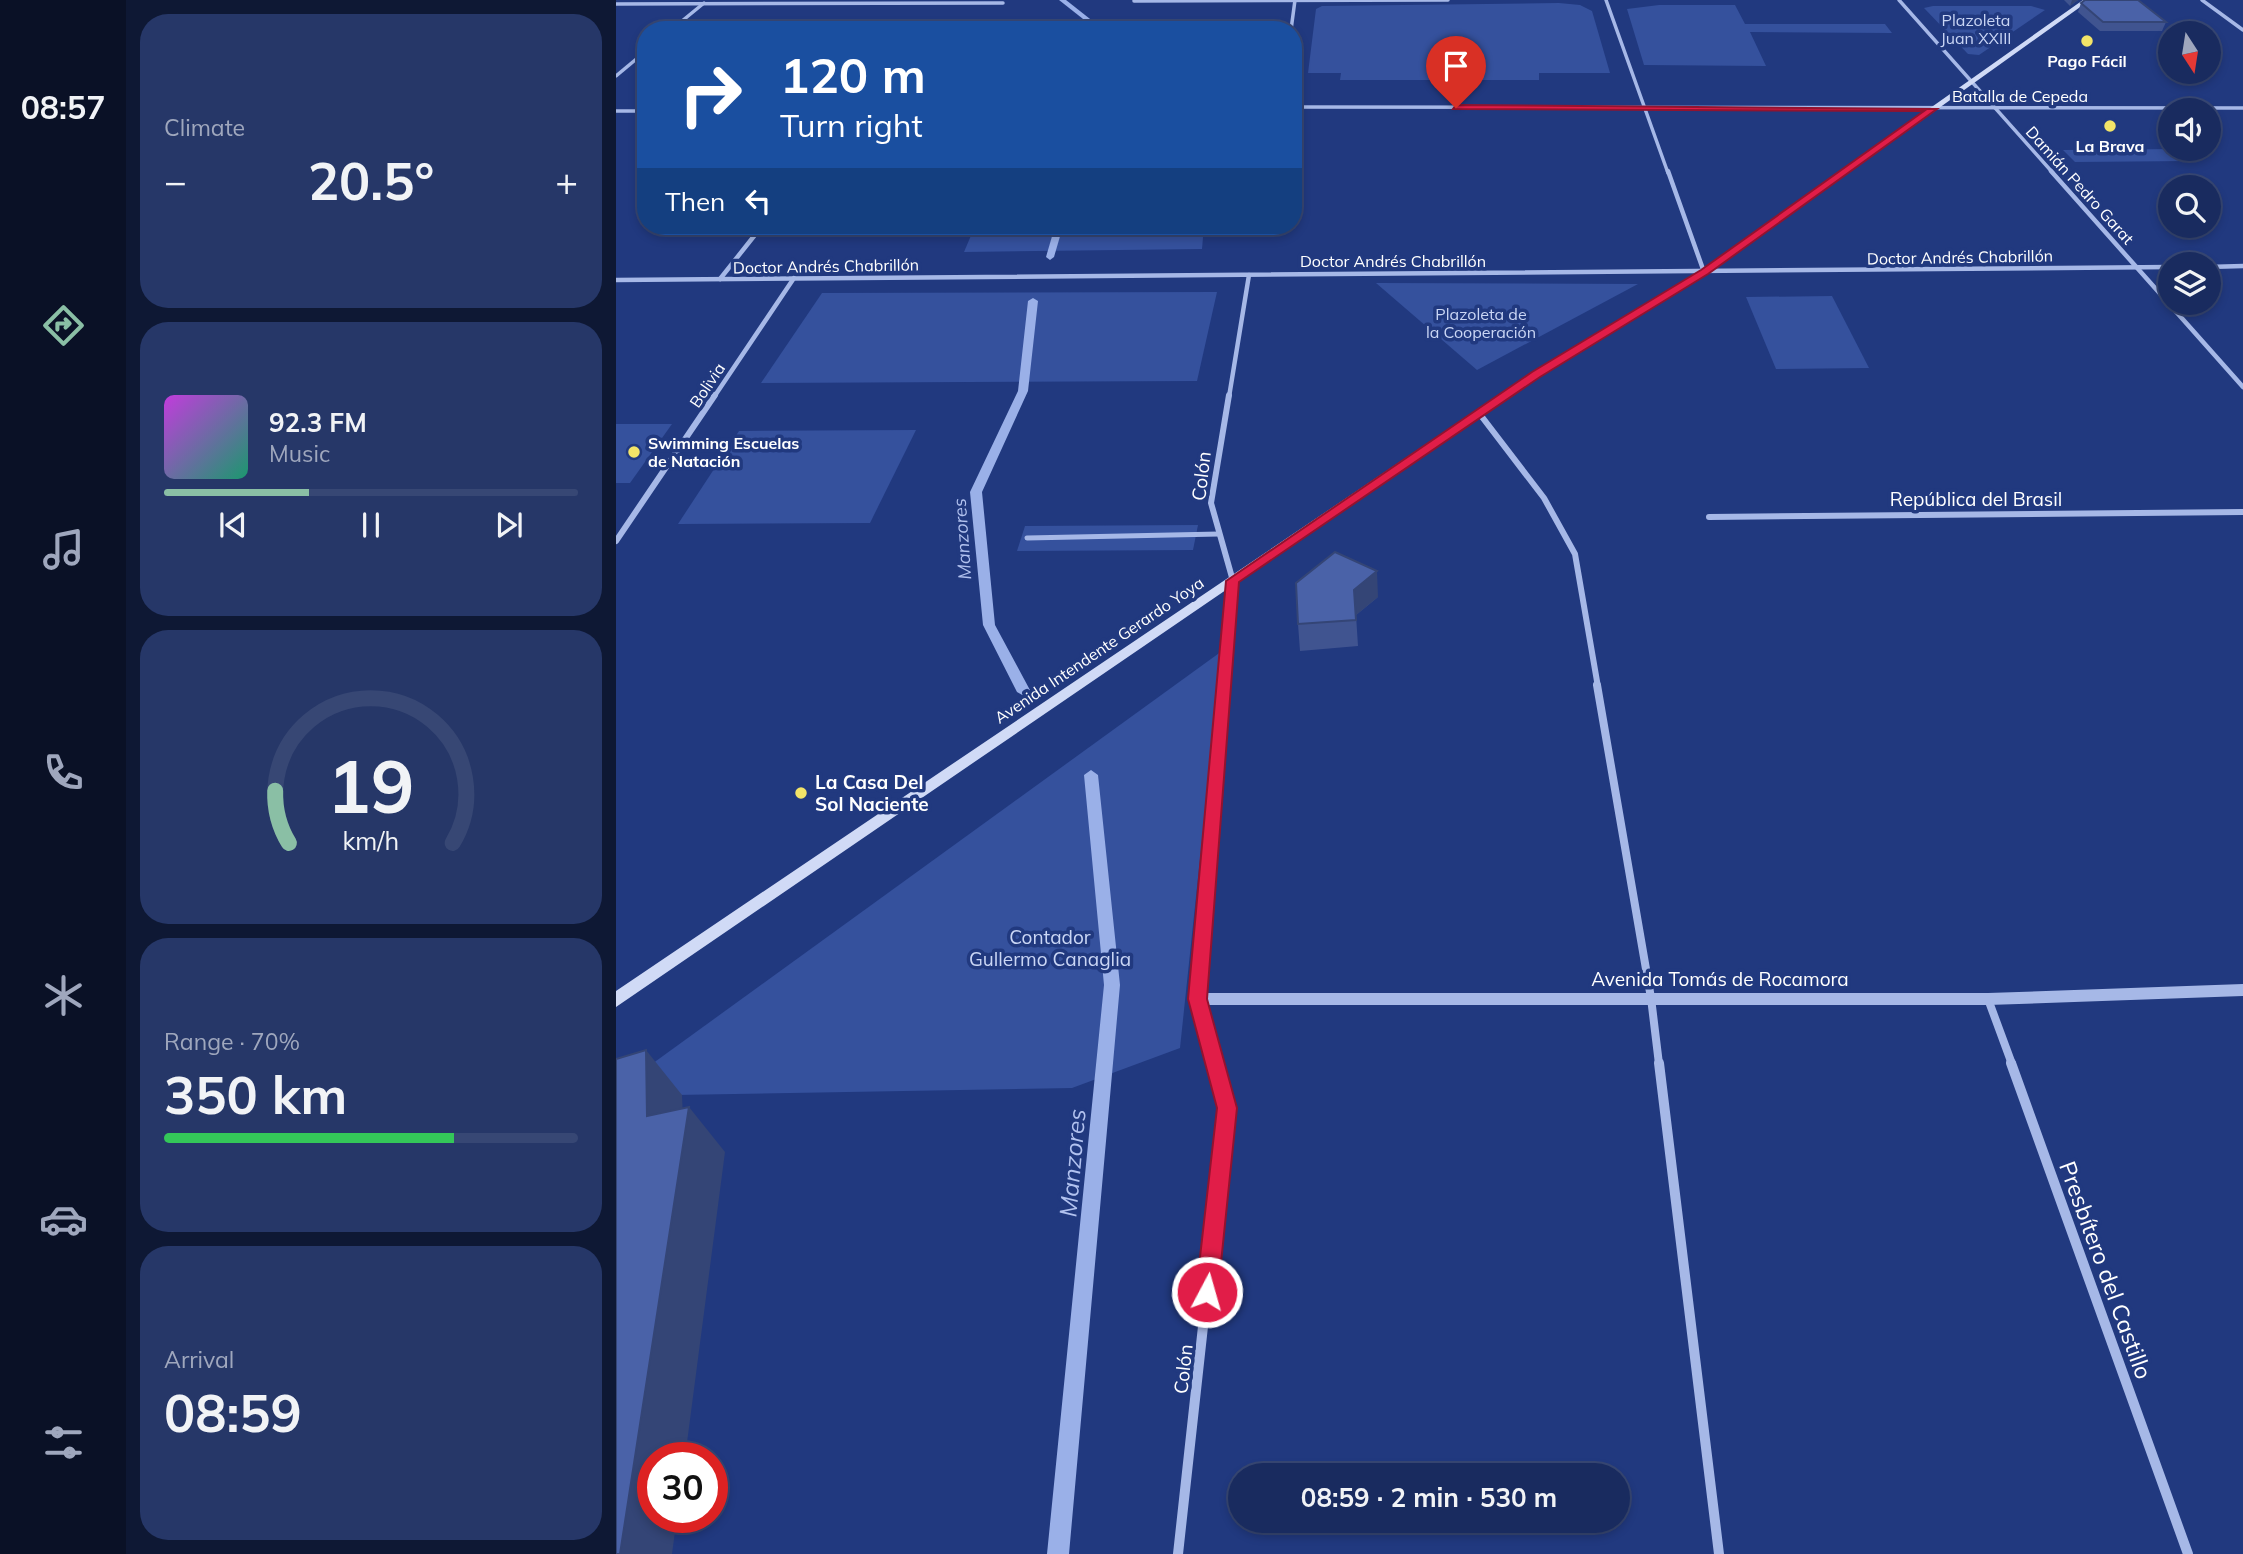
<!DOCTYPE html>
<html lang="en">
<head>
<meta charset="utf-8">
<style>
  body { margin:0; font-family:Mulish,sans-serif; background:#263768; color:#f1f3f6; height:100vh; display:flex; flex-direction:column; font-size:26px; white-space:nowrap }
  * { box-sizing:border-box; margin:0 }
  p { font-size:23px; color:#9fa7bd }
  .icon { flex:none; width:38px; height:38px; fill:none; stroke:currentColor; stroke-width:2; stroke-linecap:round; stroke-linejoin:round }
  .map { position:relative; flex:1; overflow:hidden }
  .panel { display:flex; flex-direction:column; gap:14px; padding:14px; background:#0e1834; width:490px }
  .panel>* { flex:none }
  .banner { position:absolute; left:21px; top:21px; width:665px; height:214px; border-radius:28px; box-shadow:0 4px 10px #0003,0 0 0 2px #374774; background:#1a4fa0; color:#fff; overflow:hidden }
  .needle { width:46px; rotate:168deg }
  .tools { position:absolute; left:1542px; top:21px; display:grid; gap:14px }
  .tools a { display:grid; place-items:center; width:63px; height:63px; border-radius:50%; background:#192b5f; box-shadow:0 4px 10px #0003,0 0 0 2px #374774; font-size:35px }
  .speed { position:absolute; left:21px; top:1442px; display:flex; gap:14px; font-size:35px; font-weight:700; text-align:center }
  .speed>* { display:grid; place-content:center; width:91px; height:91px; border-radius:50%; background:#192b5f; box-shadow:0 4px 10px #0003,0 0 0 2px #374774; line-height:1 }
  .speed .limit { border:10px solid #d22; background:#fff; color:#111 }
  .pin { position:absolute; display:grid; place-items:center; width:60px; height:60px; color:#fff; margin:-72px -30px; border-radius:50% 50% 50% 0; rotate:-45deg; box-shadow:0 0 7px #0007 }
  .pin .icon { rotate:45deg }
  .me { position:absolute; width:77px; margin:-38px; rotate:6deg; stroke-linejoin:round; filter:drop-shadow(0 0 5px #0008) }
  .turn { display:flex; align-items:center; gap:24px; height:147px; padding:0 28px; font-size:32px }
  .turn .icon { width:91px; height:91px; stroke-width:2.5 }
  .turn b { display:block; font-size:49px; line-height:60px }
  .then { display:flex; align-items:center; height:66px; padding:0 28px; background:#0003; gap:14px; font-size:26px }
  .big { font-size:52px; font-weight:700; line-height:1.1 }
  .panel .tile { flex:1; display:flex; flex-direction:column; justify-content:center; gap:10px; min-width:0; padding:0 24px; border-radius:28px; background:#263768 }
  .panel .dial { align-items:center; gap:0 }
  .dial svg { height:182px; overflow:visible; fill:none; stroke:#374774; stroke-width:7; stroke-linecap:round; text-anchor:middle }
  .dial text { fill:#f1f3f6; stroke:none }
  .song { display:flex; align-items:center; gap:21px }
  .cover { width:84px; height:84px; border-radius:10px; background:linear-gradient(135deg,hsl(290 70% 55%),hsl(160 70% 35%)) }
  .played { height:7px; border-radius:4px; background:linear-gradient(90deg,#8abfa5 35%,#374774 35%) }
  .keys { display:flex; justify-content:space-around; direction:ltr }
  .heat { display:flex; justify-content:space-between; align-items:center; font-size:38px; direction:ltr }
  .charge { height:10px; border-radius:5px; background:linear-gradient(90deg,#34c759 70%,#374774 0) }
  .trip { position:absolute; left:612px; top:1463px; width:402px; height:70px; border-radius:35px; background:#192b5f; box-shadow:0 4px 10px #0003,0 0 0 2px #374774; font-weight:700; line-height:70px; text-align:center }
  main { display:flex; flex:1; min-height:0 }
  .tab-bar { display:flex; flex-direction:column; width:126px; justify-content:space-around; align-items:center; background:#0a1126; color:#9fa7bd }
  .tab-bar .icon { width:49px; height:49px }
  .tab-bar .active { color:#8abfa5 }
  .tab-bar b { font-size:32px; color:#f1f3f6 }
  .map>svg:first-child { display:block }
  .green { fill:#35519d }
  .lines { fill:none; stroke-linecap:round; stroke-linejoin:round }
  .stream { fill:#9ab0e8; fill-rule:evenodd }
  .pedestrian { stroke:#a6b8e7; stroke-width:5 }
  .minor-far4 { stroke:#a6b8e7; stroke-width:3.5 }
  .minor-far3 { stroke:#a6b8e7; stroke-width:4.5 }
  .minor-far2 { stroke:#a6b8e7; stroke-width:6 }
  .minor-far1 { stroke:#a6b8e7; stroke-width:8 }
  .minor { stroke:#a6b8e7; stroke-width:10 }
  .tertiary { fill:#a6b8e7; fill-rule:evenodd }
  .secondary { fill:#d0daf6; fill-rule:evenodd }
  .wall { fill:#405490 }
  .shaded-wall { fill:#344576 }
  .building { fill:#4a62a8; stroke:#344576; stroke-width:2 }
  .route { fill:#e11d48; stroke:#92132f; stroke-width:2 }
  .poi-dot { fill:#f3e468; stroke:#21397f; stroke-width:2.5 }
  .labels { text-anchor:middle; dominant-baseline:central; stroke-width:7; stroke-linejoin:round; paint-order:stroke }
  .far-park-label { font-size:16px; fill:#cad6f5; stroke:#21397f }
  .far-poi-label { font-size:16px; font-weight:bold; fill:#fff; stroke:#21397f }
  .far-street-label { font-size:16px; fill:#fff; stroke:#21397f }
  .far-water-label { font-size:18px; font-style:italic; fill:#b2c2ef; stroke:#21397f }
  .street-label { font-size:19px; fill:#fff; stroke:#21397f }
  .poi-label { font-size:19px; font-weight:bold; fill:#fff; stroke:#21397f; text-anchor:start }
  .park-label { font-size:19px; fill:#cad6f5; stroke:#21397f }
  .near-street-label { font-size:23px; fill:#fff; stroke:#21397f }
  .near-water-label { font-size:24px; font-style:italic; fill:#b2c2ef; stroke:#21397f }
</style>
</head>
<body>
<main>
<nav class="tab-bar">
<b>08:57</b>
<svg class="icon active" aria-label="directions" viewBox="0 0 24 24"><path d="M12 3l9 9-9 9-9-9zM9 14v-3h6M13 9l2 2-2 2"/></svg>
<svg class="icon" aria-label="music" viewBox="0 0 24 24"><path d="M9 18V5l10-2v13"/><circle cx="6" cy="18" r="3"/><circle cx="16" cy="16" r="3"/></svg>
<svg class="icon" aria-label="phone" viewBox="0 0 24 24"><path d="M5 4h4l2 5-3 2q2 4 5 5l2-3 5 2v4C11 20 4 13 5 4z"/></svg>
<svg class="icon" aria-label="climate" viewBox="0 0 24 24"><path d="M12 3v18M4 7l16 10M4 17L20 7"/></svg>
<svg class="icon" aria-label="car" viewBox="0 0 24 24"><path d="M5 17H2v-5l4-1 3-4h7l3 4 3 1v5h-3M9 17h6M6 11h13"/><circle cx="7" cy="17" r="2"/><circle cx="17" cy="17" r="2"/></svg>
<svg class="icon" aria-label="filters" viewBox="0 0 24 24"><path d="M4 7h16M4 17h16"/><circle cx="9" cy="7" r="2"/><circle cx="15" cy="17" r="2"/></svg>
</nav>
<section class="panel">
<div class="tile"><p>Climate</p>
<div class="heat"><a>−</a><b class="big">20.5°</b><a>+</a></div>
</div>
<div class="tile">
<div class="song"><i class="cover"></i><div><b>92.3 FM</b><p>Music</p></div></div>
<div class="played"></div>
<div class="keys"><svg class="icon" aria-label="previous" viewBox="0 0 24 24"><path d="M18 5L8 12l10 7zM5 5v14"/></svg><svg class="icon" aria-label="pause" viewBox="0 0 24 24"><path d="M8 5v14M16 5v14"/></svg><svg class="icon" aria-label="next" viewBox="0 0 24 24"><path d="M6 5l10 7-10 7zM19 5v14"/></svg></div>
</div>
<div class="tile dial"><svg viewBox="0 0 100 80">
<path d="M14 69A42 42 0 1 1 86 69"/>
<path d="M14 69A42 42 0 0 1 8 46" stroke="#8abfa5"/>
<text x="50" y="56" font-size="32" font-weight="700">19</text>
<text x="50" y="72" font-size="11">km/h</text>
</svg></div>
<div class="tile"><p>Range · 70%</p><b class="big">350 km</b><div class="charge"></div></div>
<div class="tile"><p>Arrival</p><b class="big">08:59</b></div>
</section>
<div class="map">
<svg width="1627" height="1554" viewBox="0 0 1627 1554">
  <rect width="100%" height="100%" fill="#21397f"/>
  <g class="green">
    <polygon points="943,3 964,5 976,11 994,73 923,73 923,80 724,80 725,73 692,73 700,9 706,6"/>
    <polygon points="1043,5 1119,5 1129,24 1269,24 1276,33 1134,32 1150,66 1028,65 1011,9"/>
    <polygon points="1317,6 1415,6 1429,10 1363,55 1352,54 1308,8"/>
    <polygon points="1560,149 1574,161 1459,162 1447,150"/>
    <polygon points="359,226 588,226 586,249 348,252"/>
    <polygon points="760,283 1022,284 861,370"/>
    <polygon points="601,292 581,381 145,383 206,293"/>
    <polygon points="1216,296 1253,368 1160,369 1130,297"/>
    <polygon points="0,424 56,424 14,483 0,483"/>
    <polygon points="300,430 254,523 62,524 123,431"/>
    <polygon points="582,525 577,550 401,551 409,526"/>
    <polygon points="606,651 564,1048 456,1088 0,1096 0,1090"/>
  </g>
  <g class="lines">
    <g class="stream">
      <polygon points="443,0 450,0 488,30 481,30"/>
      <polygon points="439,226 447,226 438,257 434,260 430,257"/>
      <polygon points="417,298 422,301 412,391 366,492 379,625 415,692 408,696 401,692 367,625 354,492 402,391 412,301"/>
      <polygon points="475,770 482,775 504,985 453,1554 431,1554 488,985 468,775"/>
    </g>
    <polyline class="pedestrian" points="411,538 603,534"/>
    <g class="minor-far4">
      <polyline points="990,0 1052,173"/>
      <polyline points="1283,0 1437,173"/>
      <polyline points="1586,0 1627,30"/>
      <polyline points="518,1 832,0"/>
      <polyline points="0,4 387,3"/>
      <polyline points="55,30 88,3"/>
      <polyline points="675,30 679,0"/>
      <polyline points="0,76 30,51"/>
      <polyline points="677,107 1627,108"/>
      <polyline points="0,111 30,111"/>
    </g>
    <g class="minor-far3">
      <polyline points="1052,171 1088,272"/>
      <polyline points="1435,171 1627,387"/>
      <polyline points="1592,267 1627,266"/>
      <polyline points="104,279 146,226"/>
      <polyline points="0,280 1554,267"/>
      <polyline points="98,397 178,278"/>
      <polyline points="613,397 633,275"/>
    </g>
    <g class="minor-far2">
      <polyline points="863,413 928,498 959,554 982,687"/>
      <polyline points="1093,517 1627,512"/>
      <polyline points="0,541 99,395"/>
      <polyline points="608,687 617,581 595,503 613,395"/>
    </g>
    <g class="minor-far1">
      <polyline points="981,685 1035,998 1043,1064"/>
      <polyline points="1372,999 1396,1064"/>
      <polyline points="599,1064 582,999 608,685"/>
    </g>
    <g class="minor">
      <polyline points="1043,1063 1103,1554"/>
      <polyline points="1395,1063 1572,1554"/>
      <polyline points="562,1554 611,1108 599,1063"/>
    </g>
    <polygon class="tertiary" points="1627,984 1627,996 1372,1005 582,1005 577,1003 575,999 577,995 582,993 1372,993"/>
    <polygon class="secondary" points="1467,0 1474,0 1091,274 923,376 0,1007 0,991 917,372 1085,270"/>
  </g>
  <g class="wall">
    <polygon points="1448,0 1462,0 1454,6"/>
    <polygon points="1465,3 1550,22 1546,31 1484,31 1462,12"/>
    <polygon points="762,597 740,615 742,646 684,651 682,624"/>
  </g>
  <g class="shaded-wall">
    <polygon points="1456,0 1462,0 1454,6"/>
    <polygon points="761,571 762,597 739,616 738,590"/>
    <polygon points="30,1050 66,1095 68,1142 73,1107 109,1152 69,1458 37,1458 37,1517 61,1517 56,1554 4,1554 31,1116"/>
  </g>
  <g class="building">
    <polygon points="1469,0 1522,0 1550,22 1487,22 1465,3"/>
    <polygon points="719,552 761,571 738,590 740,620 682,624 680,583"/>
    <polygon points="30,1050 31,1116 73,1107 4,1554 0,1554 0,1059"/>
  </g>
  <polygon class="route" points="840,105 1321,109 1092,274 924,377 623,582 591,999 621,1108 602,1292 599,1300 591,1303 583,1300 580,1292 601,1108 572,999 610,581 916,372 1085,270 1308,111 837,109"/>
  <g class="poi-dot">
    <circle cx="1471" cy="41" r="7"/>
    <circle cx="1494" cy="126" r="7"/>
    <circle cx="18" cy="452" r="7"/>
    <circle cx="185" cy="793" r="7"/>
  </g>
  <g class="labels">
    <g class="far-park-label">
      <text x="1360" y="20">Plazoleta<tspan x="1360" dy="18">Juan XXIII</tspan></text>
      <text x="865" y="314">Plazoleta de<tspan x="865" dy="18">la Cooperación</tspan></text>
    </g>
    <g class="far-poi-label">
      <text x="1471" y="61">Pago Fácil</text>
      <text x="1494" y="146">La Brava</text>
      <text x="32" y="443" text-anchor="start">Swimming Escuelas<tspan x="32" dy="18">de Natación</tspan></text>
    </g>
    <g class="far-street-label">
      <text x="1404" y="96">Batalla de Cepeda</text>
      <text transform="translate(1464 185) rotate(48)">Damián Pedro Garat</text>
      <text transform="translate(1344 257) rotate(-1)">Doctor Andrés Chabrillón</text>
      <text x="777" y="261">Doctor Andrés Chabrillón</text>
      <text transform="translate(210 266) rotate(-1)">Doctor Andrés Chabrillón</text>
      <text transform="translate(91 385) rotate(-56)">Bolivia</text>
      <text transform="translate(483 650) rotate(-34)">Avenida Intendente Gerardo Yoya</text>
    </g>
    <g class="far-water-label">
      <text transform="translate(346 539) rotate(-94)">Manzores</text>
    </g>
    <g class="street-label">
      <text transform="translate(585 476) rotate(-83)">Colón</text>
      <text x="1360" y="499">República del Brasil</text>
      <text x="1104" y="979">Avenida Tomás de Rocamora</text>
      <text transform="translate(567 1369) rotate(-84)">Colón</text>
    </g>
    <g class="poi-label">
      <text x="199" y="782">La Casa Del<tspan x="199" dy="22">Sol Naciente</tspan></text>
    </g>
    <g class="park-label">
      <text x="434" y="937">Contador<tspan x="434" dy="22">Gullermo Canaglia</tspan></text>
    </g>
    <g class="near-street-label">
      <text transform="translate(1490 1270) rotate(70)">Presbítero del Castillo</text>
    </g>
    <g class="near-water-label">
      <text transform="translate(456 1163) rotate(-85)">Manzores</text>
    </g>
  </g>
</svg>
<div class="tools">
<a><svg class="needle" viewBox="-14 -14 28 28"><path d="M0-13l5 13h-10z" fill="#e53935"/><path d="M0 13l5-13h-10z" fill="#9fa7bd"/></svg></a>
<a><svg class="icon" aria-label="sound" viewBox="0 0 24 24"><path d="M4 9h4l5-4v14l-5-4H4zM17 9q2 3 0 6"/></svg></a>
<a><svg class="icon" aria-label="search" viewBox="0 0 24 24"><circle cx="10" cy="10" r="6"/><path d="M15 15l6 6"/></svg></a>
<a><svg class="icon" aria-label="layers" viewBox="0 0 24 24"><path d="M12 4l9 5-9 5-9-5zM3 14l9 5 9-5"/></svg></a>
</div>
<div class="speed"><div class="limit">30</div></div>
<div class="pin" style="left:840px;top:108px;background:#d93025"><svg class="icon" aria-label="arrive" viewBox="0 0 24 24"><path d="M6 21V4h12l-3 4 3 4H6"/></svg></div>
<svg class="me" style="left:591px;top:1292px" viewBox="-20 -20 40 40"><circle r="17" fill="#e11d48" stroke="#fff" stroke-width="3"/><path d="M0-11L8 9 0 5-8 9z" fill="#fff"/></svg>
<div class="trip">08:59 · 2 min · 530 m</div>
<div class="banner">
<div class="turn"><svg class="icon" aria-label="right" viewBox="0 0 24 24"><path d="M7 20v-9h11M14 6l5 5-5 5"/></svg><div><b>120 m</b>Turn right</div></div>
<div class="then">Then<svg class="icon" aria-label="left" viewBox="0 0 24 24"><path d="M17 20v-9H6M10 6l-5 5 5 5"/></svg></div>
</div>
</div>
</main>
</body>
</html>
